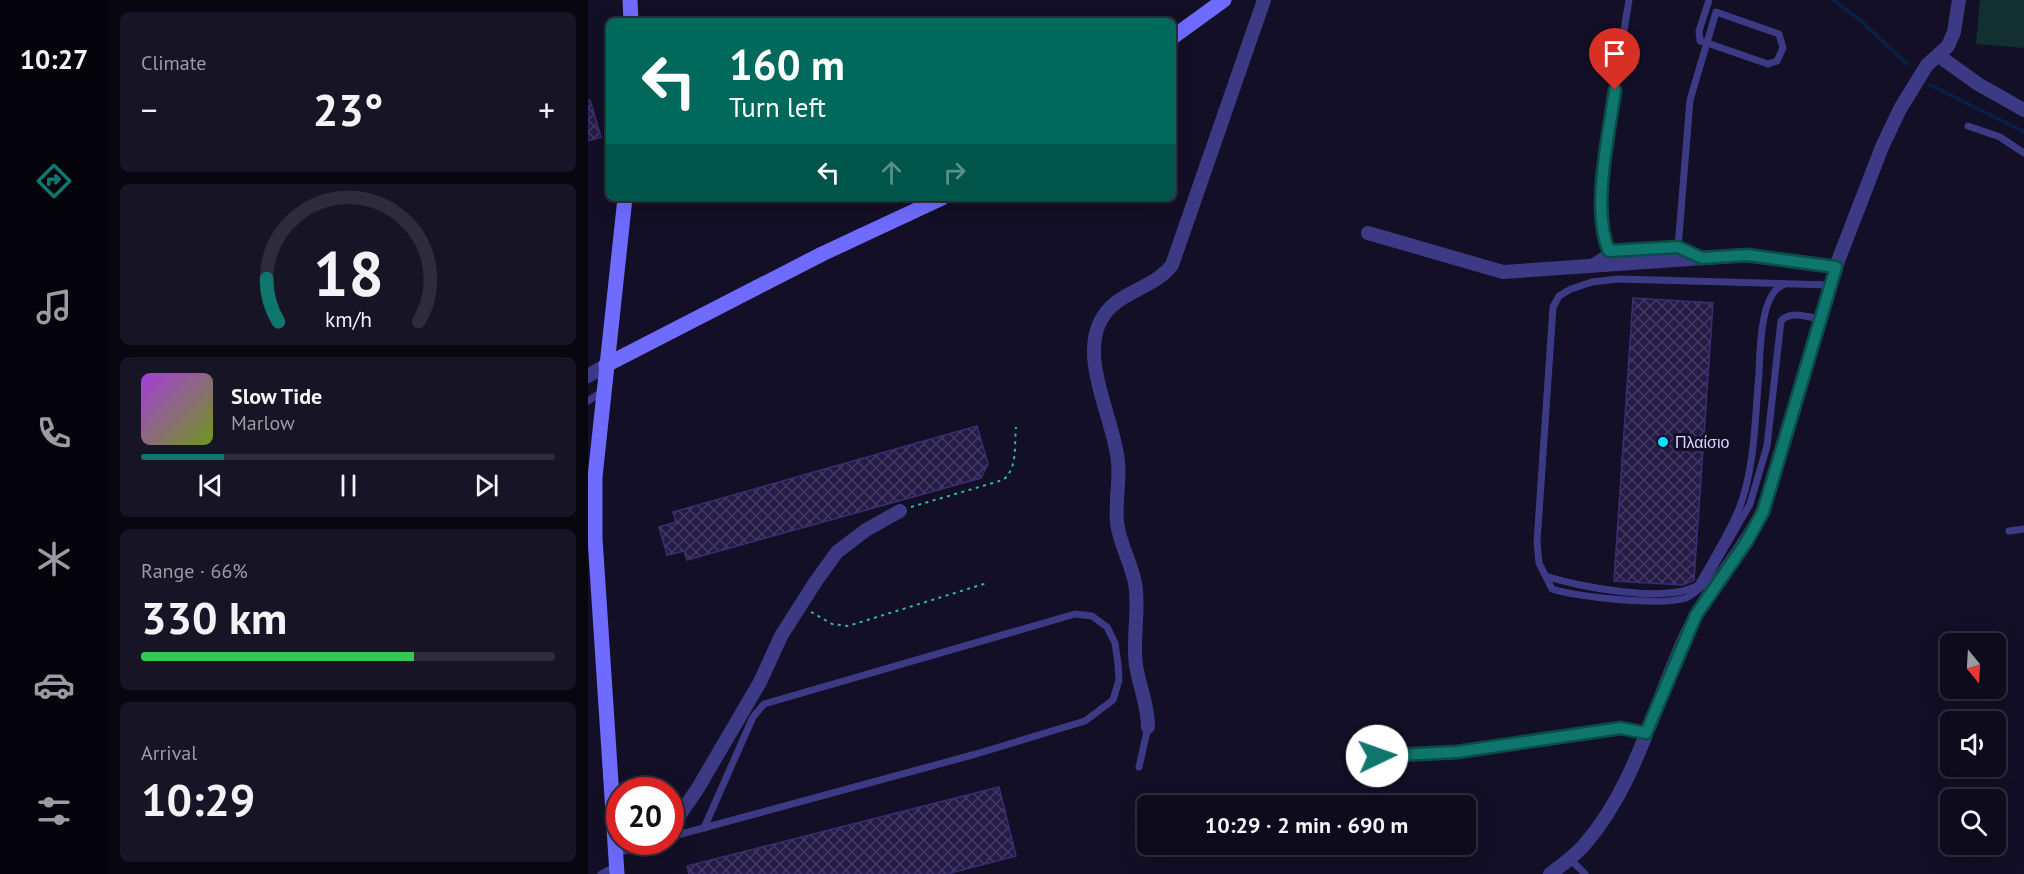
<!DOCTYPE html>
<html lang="en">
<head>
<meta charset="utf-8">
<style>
  body { margin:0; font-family:"PT Sans",sans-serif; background:#171425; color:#f1f3f6; height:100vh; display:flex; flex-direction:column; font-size:22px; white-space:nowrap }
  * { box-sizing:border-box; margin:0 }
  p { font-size:20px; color:#9b9ba3 }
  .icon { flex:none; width:33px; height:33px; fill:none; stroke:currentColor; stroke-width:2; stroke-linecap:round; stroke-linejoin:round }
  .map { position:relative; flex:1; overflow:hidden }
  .side { display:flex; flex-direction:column; gap:12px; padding:12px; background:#08060f; width:480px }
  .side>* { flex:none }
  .banner { position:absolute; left:18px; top:18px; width:570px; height:183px; border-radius:9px; box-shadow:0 6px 24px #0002,0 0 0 2px #2e2b3b; background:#00695c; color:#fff; overflow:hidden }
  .needle { width:39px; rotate:162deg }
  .tools { position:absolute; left:1352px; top:633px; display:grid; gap:12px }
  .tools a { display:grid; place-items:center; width:66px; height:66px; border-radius:9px; background:#0e0b1c; box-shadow:0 6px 24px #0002,0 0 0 2px #2e2b3b; font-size:30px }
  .speed { position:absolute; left:18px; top:777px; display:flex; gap:12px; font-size:30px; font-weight:700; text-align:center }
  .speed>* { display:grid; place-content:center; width:78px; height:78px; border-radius:50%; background:#0e0b1c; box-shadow:0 6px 24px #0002,0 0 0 2px #2e2b3b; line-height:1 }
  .speed .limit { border:9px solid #d22; background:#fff; color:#111 }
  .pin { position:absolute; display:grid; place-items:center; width:51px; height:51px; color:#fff; margin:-62px -26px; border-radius:50% 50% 50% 0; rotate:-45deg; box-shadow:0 0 6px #0007 }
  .pin .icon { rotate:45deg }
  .me { position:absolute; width:66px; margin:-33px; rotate:87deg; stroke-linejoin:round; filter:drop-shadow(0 0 4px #0008) }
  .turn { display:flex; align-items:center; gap:21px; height:126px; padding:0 24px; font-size:27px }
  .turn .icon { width:78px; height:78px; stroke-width:2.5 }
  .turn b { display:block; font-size:42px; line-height:51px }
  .lanes { display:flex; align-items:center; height:57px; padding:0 24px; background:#0003; justify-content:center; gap:30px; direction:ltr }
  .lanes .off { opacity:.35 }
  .big { font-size:45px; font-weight:800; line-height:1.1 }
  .side .tile { flex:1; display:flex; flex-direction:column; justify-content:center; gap:9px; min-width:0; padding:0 21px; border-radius:9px; background:#171425 }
  .side .dial { align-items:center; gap:0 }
  .dial svg { height:156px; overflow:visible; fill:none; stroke:#2e2b3b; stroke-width:7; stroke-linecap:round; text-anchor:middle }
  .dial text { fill:#f1f3f6; stroke:none }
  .song { display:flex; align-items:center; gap:18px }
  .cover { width:72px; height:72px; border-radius:9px; background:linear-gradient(135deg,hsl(280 70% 55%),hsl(80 70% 35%)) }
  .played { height:6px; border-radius:3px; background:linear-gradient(90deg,#0f766e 20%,#2e2b3b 20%) }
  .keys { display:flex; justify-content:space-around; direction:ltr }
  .heat { display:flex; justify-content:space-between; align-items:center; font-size:33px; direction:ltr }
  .charge { height:9px; border-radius:4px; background:linear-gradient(90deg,#34c759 66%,#2e2b3b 0) }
  .trip { position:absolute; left:549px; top:795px; width:339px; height:60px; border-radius:9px; background:#0e0b1c; box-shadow:0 6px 24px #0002,0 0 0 2px #2e2b3b; font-weight:800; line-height:60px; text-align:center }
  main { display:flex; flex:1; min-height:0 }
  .tab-bar { display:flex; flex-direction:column; width:108px; justify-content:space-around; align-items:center; background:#06040b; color:#9b9ba3 }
  .tab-bar .icon { width:42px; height:42px }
  .tab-bar .selected { color:#0f766e }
  .tab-bar b { font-size:27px; color:#f1f3f6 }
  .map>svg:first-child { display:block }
  .grass { fill:#12302f }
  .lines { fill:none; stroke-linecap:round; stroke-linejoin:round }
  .stream { stroke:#0a1f44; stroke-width:4 }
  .building { fill:url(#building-cross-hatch); stroke:#3b2d73; stroke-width:1.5 }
  .path { stroke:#2fb8b0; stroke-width:2; stroke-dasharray:3 4.5; stroke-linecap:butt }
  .lane { stroke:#3d3a85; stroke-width:7 }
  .street { stroke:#3d3a85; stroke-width:14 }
  .secondary { stroke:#6f6bff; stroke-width:15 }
  .route-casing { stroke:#0a4d48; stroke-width:15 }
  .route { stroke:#0f766e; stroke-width:10 }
  .poi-dot { fill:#00e5ff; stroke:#130f26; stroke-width:2 }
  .labels { text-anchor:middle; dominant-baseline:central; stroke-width:6; stroke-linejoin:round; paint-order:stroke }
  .poi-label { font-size:16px; fill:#d9d4ff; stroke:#130f26; text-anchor:start }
</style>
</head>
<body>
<main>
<nav class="tab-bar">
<b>10:27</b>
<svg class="icon selected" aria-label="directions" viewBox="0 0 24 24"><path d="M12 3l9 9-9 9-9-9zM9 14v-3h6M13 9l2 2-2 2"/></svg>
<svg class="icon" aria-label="music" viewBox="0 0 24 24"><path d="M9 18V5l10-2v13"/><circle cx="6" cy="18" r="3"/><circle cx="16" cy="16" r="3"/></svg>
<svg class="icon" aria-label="phone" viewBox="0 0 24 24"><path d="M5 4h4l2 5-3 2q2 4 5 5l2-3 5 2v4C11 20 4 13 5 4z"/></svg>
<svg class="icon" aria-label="climate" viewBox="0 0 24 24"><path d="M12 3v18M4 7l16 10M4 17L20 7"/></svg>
<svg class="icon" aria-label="car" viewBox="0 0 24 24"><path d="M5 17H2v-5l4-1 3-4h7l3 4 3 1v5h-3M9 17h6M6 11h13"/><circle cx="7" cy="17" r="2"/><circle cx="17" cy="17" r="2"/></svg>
<svg class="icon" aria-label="filters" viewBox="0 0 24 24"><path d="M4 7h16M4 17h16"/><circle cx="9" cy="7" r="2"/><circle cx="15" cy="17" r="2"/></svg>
</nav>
<section class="side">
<div class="tile"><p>Climate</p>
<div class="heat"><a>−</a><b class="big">23°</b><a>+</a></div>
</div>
<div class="tile dial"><svg viewBox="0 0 100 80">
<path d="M14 69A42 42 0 1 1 86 69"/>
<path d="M14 69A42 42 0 0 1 8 47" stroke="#0f766e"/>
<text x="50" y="56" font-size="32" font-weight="700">18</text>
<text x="50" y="72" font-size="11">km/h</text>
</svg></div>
<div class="tile">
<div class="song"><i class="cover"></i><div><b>Slow Tide</b><p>Marlow</p></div></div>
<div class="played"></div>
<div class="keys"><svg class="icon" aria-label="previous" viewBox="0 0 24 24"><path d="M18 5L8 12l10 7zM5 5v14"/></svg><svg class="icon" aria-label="pause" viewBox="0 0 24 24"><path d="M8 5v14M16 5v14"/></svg><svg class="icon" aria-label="next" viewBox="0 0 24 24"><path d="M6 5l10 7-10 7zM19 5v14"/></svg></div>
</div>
<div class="tile"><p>Range · 66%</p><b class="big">330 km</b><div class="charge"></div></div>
<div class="tile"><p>Arrival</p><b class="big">10:29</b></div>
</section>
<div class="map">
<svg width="1436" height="874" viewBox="0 0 1436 874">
  <defs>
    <pattern id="building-cross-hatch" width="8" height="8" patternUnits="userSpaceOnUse" patternTransform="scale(1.5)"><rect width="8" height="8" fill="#241b47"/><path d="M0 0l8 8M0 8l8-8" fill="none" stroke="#433b63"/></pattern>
  </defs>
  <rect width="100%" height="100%" fill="#130f26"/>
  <polygon class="grass" points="1392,0 1436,0 1436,48 1388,44"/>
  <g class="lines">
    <g class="stream">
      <polyline points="1245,0 1272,20 1319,64"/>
      <polyline points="1342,85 1436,132"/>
    </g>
  </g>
  <g class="building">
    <polygon points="2,100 13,137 0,141 0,101"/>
    <polygon points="1045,298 1125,303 1106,580 1095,585 1026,581"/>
    <polygon points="389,426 400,464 393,478 99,560 96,551 79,555 71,527 88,522 85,512"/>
    <polygon points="411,787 428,856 359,874 101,874 99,866"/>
  </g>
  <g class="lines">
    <g class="path">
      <path d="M 323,507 L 415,480 C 430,468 426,446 428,427"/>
      <polyline points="223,612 244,624 260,626 399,583"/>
    </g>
    <g class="lane">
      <polyline points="1380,126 1412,137 1436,153"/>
      <polyline points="1090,247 1102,100 1128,12 1191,34 1195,48 1189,61 1180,64 1119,43 1112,41 1111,31 1121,0"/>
      <path d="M 1021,251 C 1006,217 1016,178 1021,142 C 1026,94 1033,47 1041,0"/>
      <polyline points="1003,263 1021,251 1090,247 1109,256"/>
      <path d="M 1232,319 C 1220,317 1202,310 1193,321 L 1179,446 L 1162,504 L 1116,584 C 1110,590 1105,595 1098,598 C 1073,606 989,597 964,589 L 951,563 L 949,542 L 965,307 L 971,296 L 983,289 L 1004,282 L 1030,279 L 1242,285"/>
      <polyline points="0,401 15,391"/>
      <polyline points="1421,531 1436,529"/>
      <path d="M 958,576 C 990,587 1080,604 1110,585 C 1124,561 1140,535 1151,509 C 1167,468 1167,417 1171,373 C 1172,351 1172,294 1195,285"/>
      <polyline points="789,756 869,752 1033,728 1058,733"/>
      <polyline points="551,767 560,727"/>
      <polyline points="82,837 388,754 497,721 525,700 531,680 530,664 527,643 519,627 504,616 487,614 176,704 165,717 116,828"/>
      <polyline points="982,859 997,874"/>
      <polyline points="13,874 28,866"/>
    </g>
    <g class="street">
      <polyline points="1351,56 1390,84 1436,110"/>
      <polyline points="780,233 915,272 1159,255 1248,267"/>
      <polyline points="0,376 18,365"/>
      <path d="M 560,727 C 560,704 551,686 548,665 C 544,638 552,609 547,583 C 543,562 531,543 529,522 C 527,502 532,482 530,462 C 527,421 491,360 513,320 C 528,291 565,290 584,265 L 676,0"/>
      <polyline points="82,829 110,788 172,682 193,636 228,581 249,552 278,530 312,511"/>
      <polyline points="28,849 64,842"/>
      <path d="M 962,874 C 974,865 987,856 997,844 C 1050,783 1067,698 1102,627 C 1122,587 1153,552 1175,512 L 1250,261 L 1294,147 L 1312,109 L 1339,65 L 1360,46 L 1366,32 L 1371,0"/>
    </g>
    <g class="secondary">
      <polyline points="42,0 43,21"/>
      <polyline points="585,37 636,0"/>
      <polyline points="18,365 234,254 354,198"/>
      <polyline points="29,874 7,538 7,477 37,198"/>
    </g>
  </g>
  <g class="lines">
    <g class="route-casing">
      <path id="route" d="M 789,756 L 869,752 L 1033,728 L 1058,733 L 1108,615 L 1159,541 L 1175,512 L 1248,267 L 1159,255 L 1114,258 L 1090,247 L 1021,251 C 1003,210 1021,135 1027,90"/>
    </g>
    <use href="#route" class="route"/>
  </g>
  <circle class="poi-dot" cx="1075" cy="442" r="6"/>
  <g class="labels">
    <g class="poi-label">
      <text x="1087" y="442">Πλαίσιο</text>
    </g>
  </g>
</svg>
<div class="tools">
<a><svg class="needle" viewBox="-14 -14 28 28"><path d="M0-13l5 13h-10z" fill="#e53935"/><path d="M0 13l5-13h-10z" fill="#9b9ba3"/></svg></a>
<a><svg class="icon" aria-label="sound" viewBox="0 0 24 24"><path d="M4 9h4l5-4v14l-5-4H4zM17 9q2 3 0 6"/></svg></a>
<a><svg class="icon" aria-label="search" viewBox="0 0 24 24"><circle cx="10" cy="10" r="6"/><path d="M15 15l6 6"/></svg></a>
</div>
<div class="speed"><div class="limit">20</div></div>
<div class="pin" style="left:1027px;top:90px;background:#d93025"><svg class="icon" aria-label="arrive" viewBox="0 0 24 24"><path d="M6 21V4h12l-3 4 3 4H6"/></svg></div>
<svg class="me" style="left:789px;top:756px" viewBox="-20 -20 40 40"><circle r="19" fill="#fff"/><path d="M0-13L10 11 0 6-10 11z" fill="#0f766e"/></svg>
<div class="trip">10:29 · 2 min · 690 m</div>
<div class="banner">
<div class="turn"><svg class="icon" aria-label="left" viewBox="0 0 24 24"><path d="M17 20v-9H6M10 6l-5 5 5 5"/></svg><div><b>160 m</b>Turn left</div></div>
<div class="lanes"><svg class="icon" aria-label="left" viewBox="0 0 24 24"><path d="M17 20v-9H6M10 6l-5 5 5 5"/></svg><svg class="icon off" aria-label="ahead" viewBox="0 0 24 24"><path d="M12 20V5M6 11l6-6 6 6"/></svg><svg class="icon off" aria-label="right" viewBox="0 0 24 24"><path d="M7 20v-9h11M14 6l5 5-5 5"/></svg></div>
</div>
</div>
</main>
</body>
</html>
